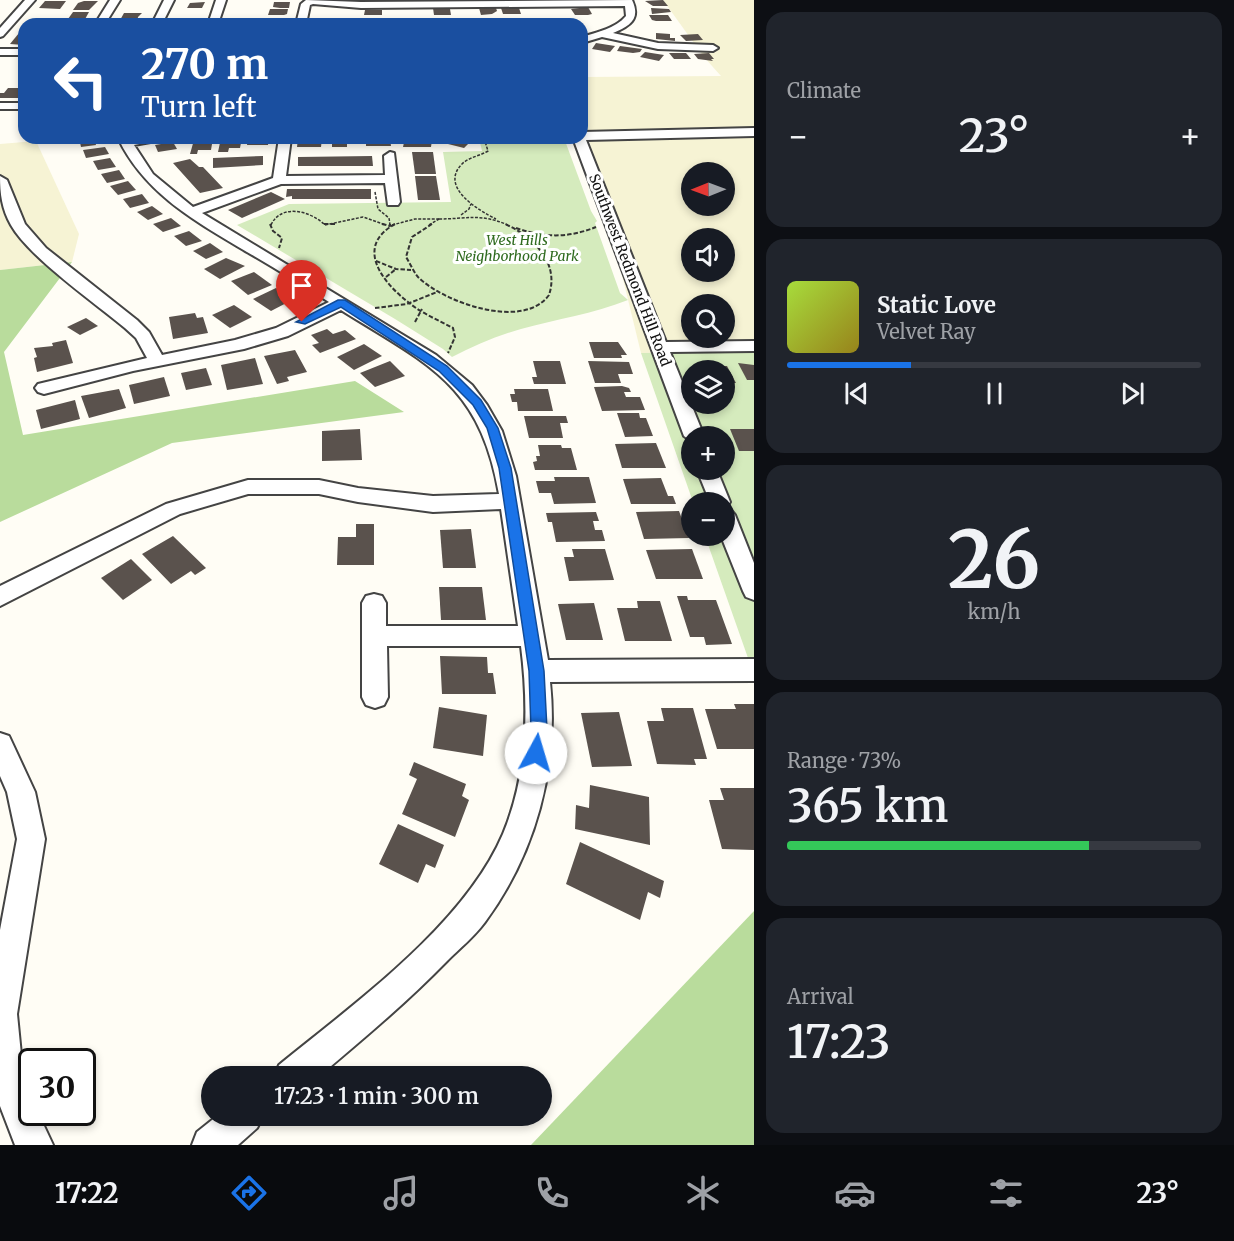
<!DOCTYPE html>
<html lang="en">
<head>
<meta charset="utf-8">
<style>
  body { margin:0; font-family:Merriweather,serif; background:#20242c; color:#f1f3f6; height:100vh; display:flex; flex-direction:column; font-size:22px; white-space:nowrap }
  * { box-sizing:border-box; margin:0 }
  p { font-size:20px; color:#9ea1a6 }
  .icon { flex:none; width:33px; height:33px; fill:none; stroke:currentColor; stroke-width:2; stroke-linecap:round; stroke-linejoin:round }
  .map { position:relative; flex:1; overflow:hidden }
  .details { display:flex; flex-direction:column; gap:12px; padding:12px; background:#0d0f14; width:480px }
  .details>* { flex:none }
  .hud { position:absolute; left:18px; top:18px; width:570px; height:126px; border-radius:18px; box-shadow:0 3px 9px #0003; background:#1a4fa0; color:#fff; overflow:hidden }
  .needle { width:39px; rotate:269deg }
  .buttons { position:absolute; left:681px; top:162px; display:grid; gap:12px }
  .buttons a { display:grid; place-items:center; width:54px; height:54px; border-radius:50%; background:#171b24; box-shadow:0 3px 9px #0003; font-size:30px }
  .speed { position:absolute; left:18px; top:1048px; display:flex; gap:12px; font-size:30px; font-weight:700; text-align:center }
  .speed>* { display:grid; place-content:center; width:78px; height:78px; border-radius:50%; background:#171b24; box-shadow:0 3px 9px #0003; line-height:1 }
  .speed .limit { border:3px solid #111; border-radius:9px; background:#fff; color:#111 }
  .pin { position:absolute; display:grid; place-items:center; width:51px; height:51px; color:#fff; margin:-62px -26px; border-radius:50% 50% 50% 0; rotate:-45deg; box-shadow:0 0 6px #0007 }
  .pin .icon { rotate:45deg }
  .me { position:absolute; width:66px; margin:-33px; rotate:6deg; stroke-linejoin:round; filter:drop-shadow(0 0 4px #0008) }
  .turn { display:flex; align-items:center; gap:21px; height:126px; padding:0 24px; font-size:27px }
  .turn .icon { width:78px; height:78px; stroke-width:2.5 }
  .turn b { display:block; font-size:42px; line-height:51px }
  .big { font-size:45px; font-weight:600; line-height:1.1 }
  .details .widget { flex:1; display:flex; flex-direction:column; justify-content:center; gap:9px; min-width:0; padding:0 21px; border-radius:18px; background:#20242c }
  .details .dial { align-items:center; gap:0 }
  .dial b { font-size:78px; line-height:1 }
  .song { display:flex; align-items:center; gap:18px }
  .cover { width:72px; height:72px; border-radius:9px; background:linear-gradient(135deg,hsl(80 70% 55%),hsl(50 70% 35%)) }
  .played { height:6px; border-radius:3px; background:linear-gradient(90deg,#1a73e8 30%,#363941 30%) }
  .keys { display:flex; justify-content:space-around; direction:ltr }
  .heat { display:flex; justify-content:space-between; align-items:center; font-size:33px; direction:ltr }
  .charge { height:9px; border-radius:4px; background:linear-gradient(90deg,#34c759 73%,#363941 0) }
  .trip { position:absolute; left:201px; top:1066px; width:351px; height:60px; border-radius:30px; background:#171b24; box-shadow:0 3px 9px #0003; font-weight:600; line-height:60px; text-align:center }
  .tabs { display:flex; height:96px; justify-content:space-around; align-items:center; background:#090b0e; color:#9ea1a6 }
  .tabs .icon { width:42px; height:42px }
  .tabs .selected { color:#1a73e8 }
  .tabs b { font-size:27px; color:#f1f3f6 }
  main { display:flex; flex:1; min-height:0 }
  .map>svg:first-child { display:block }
  .farmland { fill:#f6f3d4; fill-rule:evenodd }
  .green { fill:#d5ebbd; fill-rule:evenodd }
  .forest { fill:#b9dc9c }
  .building { fill:#5a524d }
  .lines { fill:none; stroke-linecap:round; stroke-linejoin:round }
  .minor-casing { stroke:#444; stroke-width:4 }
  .path-far1 { stroke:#333; stroke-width:1.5; stroke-dasharray:3 1.5; stroke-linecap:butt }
  .path { stroke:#333; stroke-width:2; stroke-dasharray:4.5 2; stroke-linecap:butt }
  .minor { fill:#fff; fill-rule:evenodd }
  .route { fill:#1a73e8; stroke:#114b97; stroke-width:1.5 }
  .labels { text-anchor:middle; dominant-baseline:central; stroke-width:6; stroke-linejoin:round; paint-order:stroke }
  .far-park-label { font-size:14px; font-style:italic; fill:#2f6b1f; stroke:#fff }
  .far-street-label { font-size:14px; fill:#111; stroke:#fff }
</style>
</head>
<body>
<main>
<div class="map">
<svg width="754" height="1145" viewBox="0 0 754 1145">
  <rect width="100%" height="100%" fill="#fffdf5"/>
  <g class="farmland">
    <path d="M 663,0 L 754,0 L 754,352 L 641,353 L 582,111 L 582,77 L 721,76 L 704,57 ZM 692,172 L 724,172 L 724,206 L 692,206 ZM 692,238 L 724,238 L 724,272 L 692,272 ZM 692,304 L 724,304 L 724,338 L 692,338 Z"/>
    <polygon points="36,141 79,234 72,262 0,270 0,144"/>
  </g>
  <g class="green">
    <path d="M 479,138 L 564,138 L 591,211 L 597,221 L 595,223 L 620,293 L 628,300 C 593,314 557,319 521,329 C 496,336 474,346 452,357 L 443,349 L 395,319 L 237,225 L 289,204 L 451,202 L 443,152 L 482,151 Z"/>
    <path d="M 754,352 L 754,675 L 705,536 L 724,536 L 724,502 L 693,502 L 641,353 ZM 692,370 L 724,370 L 724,404 L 692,404 ZM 692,436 L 724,436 L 724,470 L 692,470 Z"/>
  </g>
  <g class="forest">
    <polygon points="72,262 4,352 23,435 355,381 404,412 172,443 0,522 0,270"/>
    <polygon points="754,911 754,1145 531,1145"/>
  </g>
  <g class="building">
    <polygon points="663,0 668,6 653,6 645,1"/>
    <polygon points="45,1 66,1 60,9 39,8"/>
    <polygon points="84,1 98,1 89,10 73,10 78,3"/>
    <polygon points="205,2 202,8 187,8 190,3"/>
    <polygon points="274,2 290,2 289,8 280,8 273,7"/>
    <polygon points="588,7 592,14 588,15 575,15 571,9"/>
    <polygon points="433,8 450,9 451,15 434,15"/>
    <polygon points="479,8 496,8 497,11 492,14 481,15"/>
    <polygon points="501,8 519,8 521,14 503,14"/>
    <polygon points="651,8 669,9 671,12 652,14"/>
    <polygon points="270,9 288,9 287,14 284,15 268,15"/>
    <polygon points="365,10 382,10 382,15 364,15"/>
    <polygon points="73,12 89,12 84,21 68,19"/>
    <polygon points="124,13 142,13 138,17 137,22 119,22"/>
    <polygon points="649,15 668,15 672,21 656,21 652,20"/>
    <polygon points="525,18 545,18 550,23 527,24 526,22 530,22"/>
    <polygon points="231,19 249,19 248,24 229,24"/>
    <polygon points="19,33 24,33 24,45 10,44"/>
    <polygon points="656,33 670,34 670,38 675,38 675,41 656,39"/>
    <polygon points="698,34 703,40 686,41 680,35"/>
    <polygon points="596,43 615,46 610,52 592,49"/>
    <polygon points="620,46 642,49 640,52 633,53 617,51"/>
    <polygon points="645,52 664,55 659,61 640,57"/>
    <polygon points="669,53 686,53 691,59 674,59"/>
    <polygon points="709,53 714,59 711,59 713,61 698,59 694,54"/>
    <polygon points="8,88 24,88 24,90 18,98 0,98 0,93 4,93"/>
    <polygon points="79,138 106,138 106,139 95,141 96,145 81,147"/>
    <polygon points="213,138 211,150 198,150 197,154 190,154 194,140"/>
    <polygon points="221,138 242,138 240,148 229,148 228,152 218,152"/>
    <polygon points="248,138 269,138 268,145 247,145"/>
    <polygon points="298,138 322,138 321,147 297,147"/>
    <polygon points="332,138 359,138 359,142 347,142 347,147 332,147"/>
    <polygon points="366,138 390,138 391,146 366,146"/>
    <polygon points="405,138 432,140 431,147 403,147"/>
    <polygon points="448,138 474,138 464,148 448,144 450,142 445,141"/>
    <polygon points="173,142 177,149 158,152 155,145"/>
    <polygon points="105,147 109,154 86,158 83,150"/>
    <polygon points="412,152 433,152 436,174 415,174"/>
    <polygon points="263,156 263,165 213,168 213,158"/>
    <polygon points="372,156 373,166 298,166 298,157"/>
    <polygon points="110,158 116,167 98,170 93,161"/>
    <polygon points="190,159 199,167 203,167 223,188 200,193 173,163"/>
    <polygon points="119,170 125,179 107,183 101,174"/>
    <polygon points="415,176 436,176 440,200 418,200"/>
    <polygon points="128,181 136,190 118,195 110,186"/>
    <polygon points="287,189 371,189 371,199 292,199 292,196 286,197"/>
    <polygon points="271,192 285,199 242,218 228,210"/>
    <polygon points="142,194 149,203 130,208 123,199"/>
    <polygon points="152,206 163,214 148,220 137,212"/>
    <polygon points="171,218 181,226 163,232 153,224"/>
    <polygon points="189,231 202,241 186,246 174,236"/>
    <polygon points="210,243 223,252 206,259 193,251"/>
    <polygon points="226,258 245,266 220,279 204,269"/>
    <polygon points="254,272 272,285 248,295 231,281"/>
    <polygon points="276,288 294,299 271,311 253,299"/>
    <polygon points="234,305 252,317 230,328 212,315"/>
    <polygon points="195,313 197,318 203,317 208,333 173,339 169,317"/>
    <polygon points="86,318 98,326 80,335 67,327"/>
    <polygon points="327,329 333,334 345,330 356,339 320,353 312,345 319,343 311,335"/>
    <polygon points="66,340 73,363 37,372 34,358 37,357 34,348 53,346 52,343"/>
    <polygon points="589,342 618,342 627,355 621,355 622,358 594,358"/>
    <polygon points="364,344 382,356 354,370 337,357"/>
    <polygon points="295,350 307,372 287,377 289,381 277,384 264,356"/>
    <polygon points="255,358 263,384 227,390 221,365"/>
    <polygon points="390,361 405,376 375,387 360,373"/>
    <polygon points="533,361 560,361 566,384 534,384 532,377 537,377"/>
    <polygon points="588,361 629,362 633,374 618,374 621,383 595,383"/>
    <polygon points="738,363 754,365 754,380 747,380"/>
    <polygon points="719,366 727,366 736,383 729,383 731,387 724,387 724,370 702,370 700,367 720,368"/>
    <polygon points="206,368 212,385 186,390 181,373"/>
    <polygon points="164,377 170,396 134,404 129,385"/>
    <polygon points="622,386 629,388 631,392 624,392 626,397 640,397 645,410 602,411 594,387"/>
    <polygon points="119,389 126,408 89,418 81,396"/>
    <polygon points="514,389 548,389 553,411 518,411 517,402 512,402 510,394 515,394"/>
    <polygon points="75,400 80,419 41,429 36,410"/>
    <polygon points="617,413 639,413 640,418 646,418 653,436 625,437"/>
    <polygon points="524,416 566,416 568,423 560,423 563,438 529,438"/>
    <polygon points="360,429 362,460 322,461 322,431"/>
    <polygon points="730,429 754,429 754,451 739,451"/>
    <polygon points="656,443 666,468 622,468 615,444"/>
    <polygon points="538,445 561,445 562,448 571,448 577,470 535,470 533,462 537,461 536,456 540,456"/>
    <polygon points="554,477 589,477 596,503 554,504 551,493 539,493 536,481 555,481"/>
    <polygon points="661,478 668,496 673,496 676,504 631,504 623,479"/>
    <polygon points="679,511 689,538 644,539 636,512"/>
    <polygon points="596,512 599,521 593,521 595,530 602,530 605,541 556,542 552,522 548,522 546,513"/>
    <polygon points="356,524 374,524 374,565 337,565 338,537 356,537"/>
    <polygon points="471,529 476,568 443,568 440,530"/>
    <polygon points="173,536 206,568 195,575 191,571 171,584 142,554"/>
    <polygon points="572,549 605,549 614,580 569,581 564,557 574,557"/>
    <polygon points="692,549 703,579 656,579 646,550"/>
    <polygon points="131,559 152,580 123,600 101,578"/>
    <polygon points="439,587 482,587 486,620 441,620"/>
    <polygon points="677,596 687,596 688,600 716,600 732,644 706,645 704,637 690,637"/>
    <polygon points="637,601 660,601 672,641 625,641 617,608 638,608"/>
    <polygon points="594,603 603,640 566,640 558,604"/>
    <polygon points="440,656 487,657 488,673 493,673 496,694 442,694"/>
    <polygon points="734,704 754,704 754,749 717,749 705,709 736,709"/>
    <polygon points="439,707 487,715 483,756 433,748"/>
    <polygon points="661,708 693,708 707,759 694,759 696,765 657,764 647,721 664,721"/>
    <polygon points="619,712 632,766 592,767 581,713"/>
    <polygon points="414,762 466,784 462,796 469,800 455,837 402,814 417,779 409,775"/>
    <polygon points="590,785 649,797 650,845 575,829 576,805 589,808"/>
    <polygon points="720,788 754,788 754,850 722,849 709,800 724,800"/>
    <polygon points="398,824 444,845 435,868 426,864 418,883 379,864"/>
    <polygon points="580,842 664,881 660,898 648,892 640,920 566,884"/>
  </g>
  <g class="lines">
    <g class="minor-casing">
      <g id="minor">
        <polygon points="25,0 35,0 3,36 0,37 0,28"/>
        <polygon points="110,0 120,0 105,24 95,24"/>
        <polygon points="164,0 174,0 162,24 152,24"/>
        <polygon points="216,0 226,0 218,24 208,24"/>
        <path d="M 306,0 L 361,2 L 632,0 C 641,19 630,26 613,33 L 658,43 L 713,45 L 718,48 L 713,51 L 658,49 L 602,37 L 582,43 L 582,37 C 597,32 615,29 626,16 L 625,6 L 361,8 L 313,4 L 310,5 L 306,24 L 296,24 L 301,4 Z"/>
        <rect x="0" y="49" width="24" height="6"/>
        <rect x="0" y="103" width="24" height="6"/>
        <polygon points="754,128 754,136 586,140 666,342 754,341 754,351 670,352 704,436 692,436 692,442 684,436 573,138 582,138 582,132"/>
        <path d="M 118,138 L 158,138 L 156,141 L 134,145 L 153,174 L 193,207 L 273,178 L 279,138 L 291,138 L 286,176 L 385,175 L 384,156 L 390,152 L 394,153 L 400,202 L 398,205 L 388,205 L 385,183 L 281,184 L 202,213 L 436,355 L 472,385 L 487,405 L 502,431 L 516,476 L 548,660 L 754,659 L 754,681 L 550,682 C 559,767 536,853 485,922 C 474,937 459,949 447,961 C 406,1003 362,1040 318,1077 L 274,1077 L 279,1065 C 355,1003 464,925 503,834 C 528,774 529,709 521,646 L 387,646 L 388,697 L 384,705 L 375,708 L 366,705 L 362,697 L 362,603 L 366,596 L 374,594 L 382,596 L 386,603 L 386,626 L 518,626 L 501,509 L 433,512 L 358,502 L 319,494 L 248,494 L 180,514 L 0,606 L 0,586 L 166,504 L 248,480 L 319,480 L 358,488 L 433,496 L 499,494 C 480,383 427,364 341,310 L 288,336 L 244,349 L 133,371 L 44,394 L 38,392 L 35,388 L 38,384 L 147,358 L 136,338 L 125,328 C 95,303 29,257 11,225 C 2,209 0,194 0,176 L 7,180 L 25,224 L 46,248 L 137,320 L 149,332 L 162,355 L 235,340 L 276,328 L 329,302 C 302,285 275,268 247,252 C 195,221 145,194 118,138 Z"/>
        <polygon points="697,470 717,470 730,502 726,508 731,510 735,515 754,563 754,600 746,597 743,591 721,536 724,536 724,502 710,502"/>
        <polygon points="0,733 9,736 35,792 45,839 17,1014 23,1075 32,1097 32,1113 38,1113 53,1145 15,1145 0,1106 0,930 17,839 7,792 0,776"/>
        <polygon points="217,1116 263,1116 257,1128 238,1145 192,1145 197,1132"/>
      </g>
    </g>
    <g class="path-far1">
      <path d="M 484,138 L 488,151 C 480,156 469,157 462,164 C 439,187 478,210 496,219"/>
      <polyline points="375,192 378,209 389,218 390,225"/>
      <polyline points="461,215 469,209 471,204"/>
      <path d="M 439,219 C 467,219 480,213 508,225"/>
      <path d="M 271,225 C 281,203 311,211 325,225 L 363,217 L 386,225"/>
      <polyline points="392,225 415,219 439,219"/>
      <polyline points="429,225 439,219"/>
    </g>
    <g class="path">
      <polyline points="270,224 273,231 282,238 279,248"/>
      <polyline points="324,224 337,224"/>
      <polyline points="382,224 390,226 390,224"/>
      <path d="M 395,224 C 355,246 381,281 408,302 C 421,313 438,320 453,328 L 455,337 L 448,353"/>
      <path d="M 432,224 L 412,237 L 406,257 C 410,263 413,271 418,277 C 443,302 523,331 549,295 C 560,262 532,236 505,224"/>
      <path d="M 516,228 C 544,238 569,238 596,227"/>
      <polyline points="376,261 396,269 411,270"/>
      <polyline points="386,277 396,269"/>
      <polyline points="375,308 407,304 437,292"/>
      <polyline points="415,322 422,309"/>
    </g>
    <use href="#minor" class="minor"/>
  </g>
  <polygon class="route" points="338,300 345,300 447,366 481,400 498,428 511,468 544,671 547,730 542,759 536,761 530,759 528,753 531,730 529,671 499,468 487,428 473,405 439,371 341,307 305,324 296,322"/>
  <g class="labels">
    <g class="far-park-label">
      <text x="517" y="240">West Hills<tspan x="517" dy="16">Neighborhood Park</tspan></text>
    </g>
    <g class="far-street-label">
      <text transform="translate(630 270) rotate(69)">Southwest Redmond Hill Road</text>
    </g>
  </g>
</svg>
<div class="buttons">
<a><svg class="needle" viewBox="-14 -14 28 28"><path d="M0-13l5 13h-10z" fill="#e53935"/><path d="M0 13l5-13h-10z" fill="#9ea1a6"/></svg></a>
<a><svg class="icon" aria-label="sound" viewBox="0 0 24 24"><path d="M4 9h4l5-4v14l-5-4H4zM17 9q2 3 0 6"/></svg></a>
<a><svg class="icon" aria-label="search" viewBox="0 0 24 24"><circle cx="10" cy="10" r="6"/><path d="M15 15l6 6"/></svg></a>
<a><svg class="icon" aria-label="layers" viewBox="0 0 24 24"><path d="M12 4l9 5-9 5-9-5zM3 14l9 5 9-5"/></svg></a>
<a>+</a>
<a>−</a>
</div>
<div class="speed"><div class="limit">30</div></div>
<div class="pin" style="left:302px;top:322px;background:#d93025"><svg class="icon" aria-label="arrive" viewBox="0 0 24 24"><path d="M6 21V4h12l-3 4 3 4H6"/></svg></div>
<svg class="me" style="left:536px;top:753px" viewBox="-20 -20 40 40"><circle r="19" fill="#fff"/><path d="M0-13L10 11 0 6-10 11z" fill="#1a73e8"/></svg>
<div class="trip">17:23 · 1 min · 300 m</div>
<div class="hud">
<div class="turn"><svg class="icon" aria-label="left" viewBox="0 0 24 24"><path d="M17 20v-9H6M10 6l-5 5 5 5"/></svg><div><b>270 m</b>Turn left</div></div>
</div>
</div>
<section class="details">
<div class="widget"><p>Climate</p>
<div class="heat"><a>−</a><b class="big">23°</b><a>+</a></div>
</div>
<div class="widget">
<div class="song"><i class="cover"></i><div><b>Static Love</b><p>Velvet Ray</p></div></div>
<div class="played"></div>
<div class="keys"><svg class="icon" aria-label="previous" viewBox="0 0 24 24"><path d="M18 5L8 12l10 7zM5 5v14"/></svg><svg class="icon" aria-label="pause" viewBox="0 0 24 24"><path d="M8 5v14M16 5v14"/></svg><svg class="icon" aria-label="next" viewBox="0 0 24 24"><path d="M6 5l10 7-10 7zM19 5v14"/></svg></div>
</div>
<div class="widget dial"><b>26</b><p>km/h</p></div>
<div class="widget"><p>Range · 73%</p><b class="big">365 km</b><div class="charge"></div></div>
<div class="widget"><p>Arrival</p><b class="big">17:23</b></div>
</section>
</main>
<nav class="tabs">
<b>17:22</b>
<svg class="icon selected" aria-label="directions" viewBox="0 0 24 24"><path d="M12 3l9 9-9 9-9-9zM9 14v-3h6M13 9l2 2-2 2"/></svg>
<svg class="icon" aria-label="music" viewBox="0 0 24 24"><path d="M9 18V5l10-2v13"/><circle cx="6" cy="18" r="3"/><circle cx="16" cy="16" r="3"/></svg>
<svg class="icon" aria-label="phone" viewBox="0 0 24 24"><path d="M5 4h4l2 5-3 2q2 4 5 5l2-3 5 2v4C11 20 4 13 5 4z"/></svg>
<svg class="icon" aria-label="climate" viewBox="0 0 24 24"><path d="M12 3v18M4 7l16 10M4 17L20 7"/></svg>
<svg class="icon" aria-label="car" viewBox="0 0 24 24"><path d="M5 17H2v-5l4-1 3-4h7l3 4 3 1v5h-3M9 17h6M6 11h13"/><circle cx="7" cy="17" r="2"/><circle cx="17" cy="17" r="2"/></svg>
<svg class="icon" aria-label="filters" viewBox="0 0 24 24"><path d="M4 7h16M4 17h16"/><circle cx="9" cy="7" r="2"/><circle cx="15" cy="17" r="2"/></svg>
<b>23°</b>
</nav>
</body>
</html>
